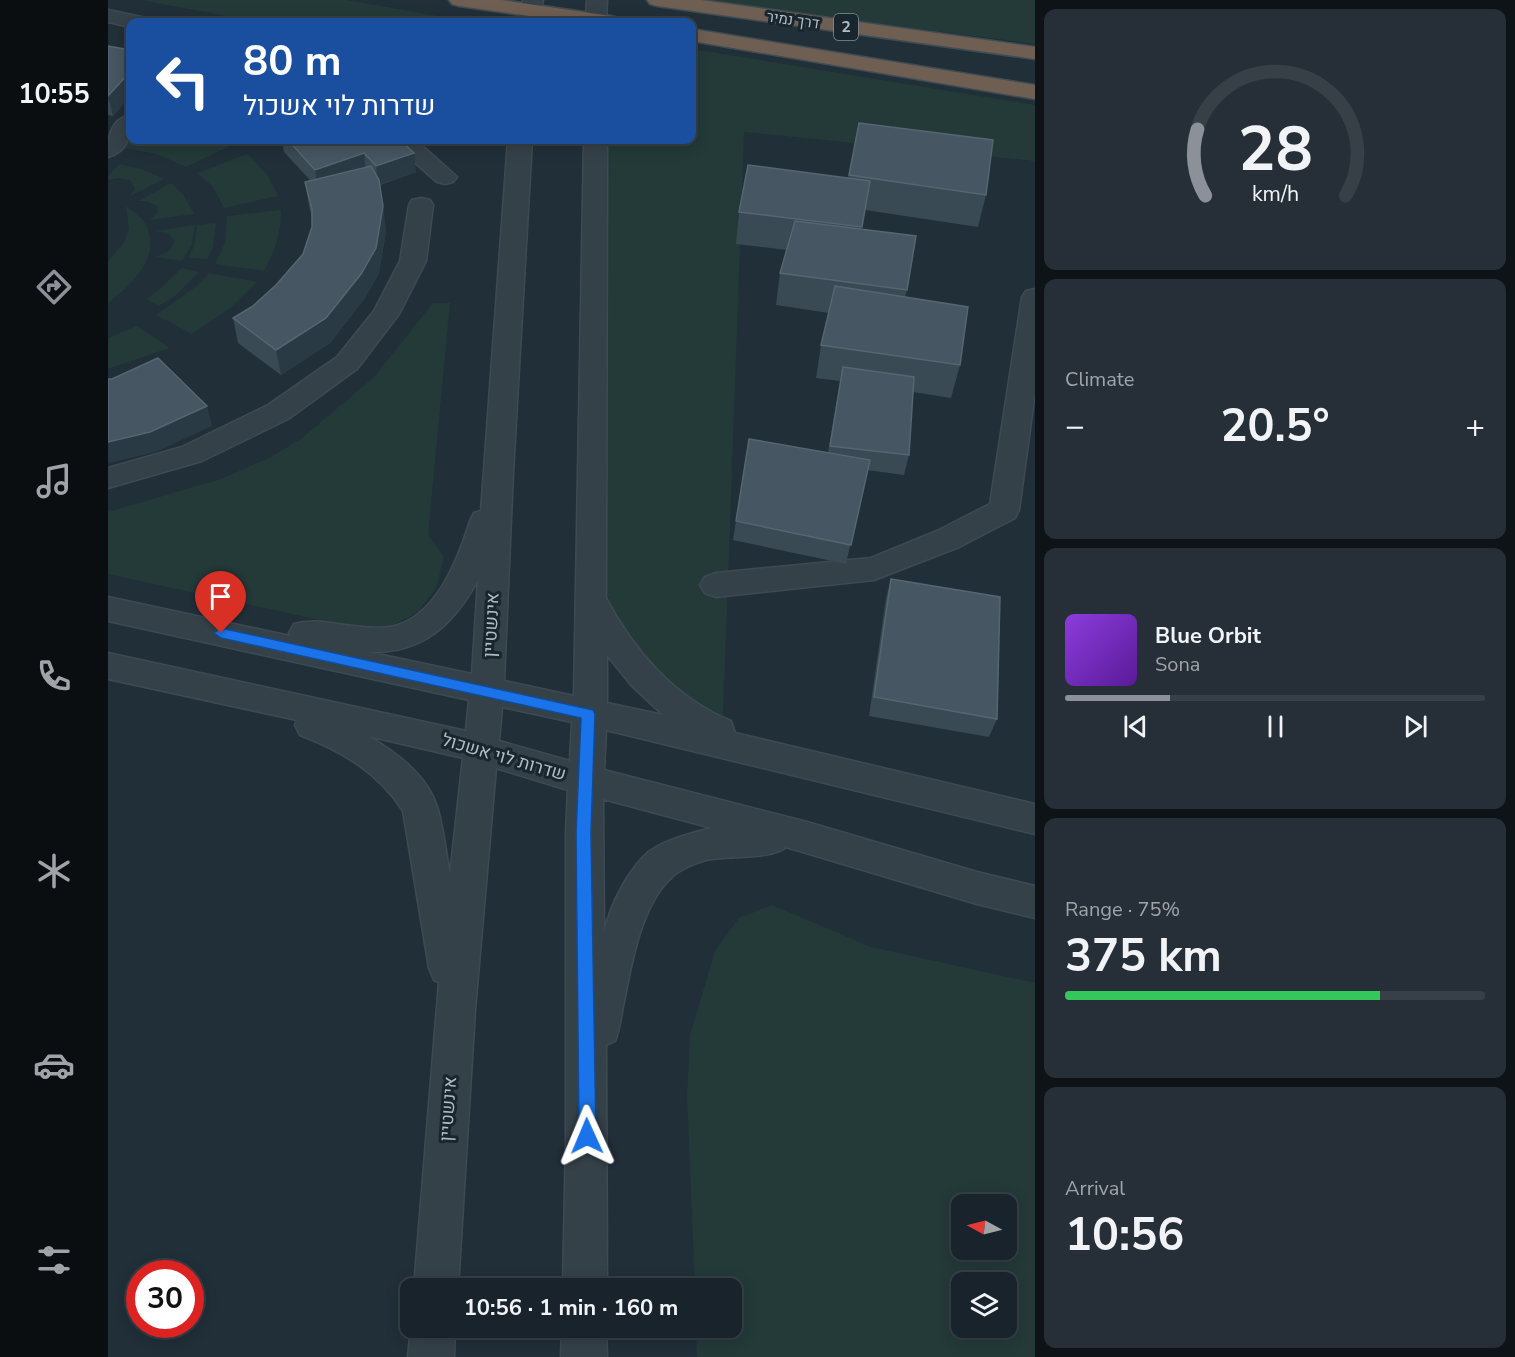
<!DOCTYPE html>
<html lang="en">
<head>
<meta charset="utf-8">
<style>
  body { margin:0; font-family:"Nunito Sans",Heebo,sans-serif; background:#262f37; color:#f1f3f6; height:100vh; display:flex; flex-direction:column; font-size:22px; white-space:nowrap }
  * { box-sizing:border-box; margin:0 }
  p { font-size:20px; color:#9fa4a9 }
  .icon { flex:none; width:33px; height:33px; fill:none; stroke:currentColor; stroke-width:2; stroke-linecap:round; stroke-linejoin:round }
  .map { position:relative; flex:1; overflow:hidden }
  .details { display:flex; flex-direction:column; gap:9px; padding:9px; background:#0e1318; width:480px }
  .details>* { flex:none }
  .top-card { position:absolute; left:18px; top:18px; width:570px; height:126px; border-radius:12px; box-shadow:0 3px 15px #0003,0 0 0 2px #374047; background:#1a4fa0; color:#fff; overflow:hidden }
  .needle { width:39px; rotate:277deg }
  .controls { position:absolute; left:843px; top:1194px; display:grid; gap:12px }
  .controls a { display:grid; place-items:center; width:66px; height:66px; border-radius:12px; background:#19232b; box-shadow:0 3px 15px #0003,0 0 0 2px #374047; font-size:30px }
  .speed { position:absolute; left:18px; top:1260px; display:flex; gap:12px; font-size:30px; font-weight:700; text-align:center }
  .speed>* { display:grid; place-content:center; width:78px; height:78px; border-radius:50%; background:#19232b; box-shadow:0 3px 15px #0003,0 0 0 2px #374047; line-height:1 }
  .speed .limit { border:9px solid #d22; background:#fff; color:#111 }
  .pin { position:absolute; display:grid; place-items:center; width:51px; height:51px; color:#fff; margin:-62px -26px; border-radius:50% 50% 50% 0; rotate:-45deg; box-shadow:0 0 6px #0007 }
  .pin .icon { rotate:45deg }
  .me { position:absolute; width:66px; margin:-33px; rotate:359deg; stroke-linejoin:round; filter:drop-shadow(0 0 4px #0008) }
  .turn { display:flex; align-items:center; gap:21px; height:126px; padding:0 18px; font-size:27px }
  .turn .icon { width:78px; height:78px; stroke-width:2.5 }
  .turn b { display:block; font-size:42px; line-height:51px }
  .big { font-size:45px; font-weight:700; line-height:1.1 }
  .details .tile { flex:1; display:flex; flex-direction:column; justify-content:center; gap:9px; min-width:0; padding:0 21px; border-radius:12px; background:#262f37 }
  .details .dial { align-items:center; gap:0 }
  .dial svg { height:156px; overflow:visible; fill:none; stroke:#374047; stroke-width:7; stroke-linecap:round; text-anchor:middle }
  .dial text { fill:#f1f3f6; stroke:none }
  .song { display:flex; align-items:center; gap:18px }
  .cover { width:72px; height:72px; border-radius:9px; background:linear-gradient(135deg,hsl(270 70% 55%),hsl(270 70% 35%)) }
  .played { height:6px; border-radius:3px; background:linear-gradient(90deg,#8c9099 25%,#374047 25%) }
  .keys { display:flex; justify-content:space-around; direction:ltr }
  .heat { display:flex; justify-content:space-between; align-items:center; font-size:33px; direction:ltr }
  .charge { height:9px; border-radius:4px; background:linear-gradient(90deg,#34c759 75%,#374047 0) }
  .trip { position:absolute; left:292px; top:1278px; width:342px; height:60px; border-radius:12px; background:#19232b; box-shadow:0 3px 15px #0003,0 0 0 2px #374047; font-weight:700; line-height:60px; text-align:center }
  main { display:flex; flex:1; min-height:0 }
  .tabs { display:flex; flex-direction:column; width:108px; justify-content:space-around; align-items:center; background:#0a0e11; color:#9fa4a9 }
  .tabs .icon { width:42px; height:42px }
  .tabs .selected { color:#8c9099 }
  .tabs b { font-size:27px; color:#f1f3f6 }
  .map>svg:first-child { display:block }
  .green { fill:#233a39; fill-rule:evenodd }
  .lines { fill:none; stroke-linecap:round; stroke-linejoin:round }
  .minor-casing { stroke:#3e4a53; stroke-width:3 }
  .highway-casing { stroke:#3f4c54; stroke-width:3 }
  .minor { fill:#354149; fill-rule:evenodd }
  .highway { fill:#6f5e52; fill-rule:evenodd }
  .wall { fill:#394a55 }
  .shaded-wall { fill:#2a3a45 }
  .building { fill:#465662; stroke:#566671; stroke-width:1.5 }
  .route { fill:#1a73e8; stroke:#114b97; stroke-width:1.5 }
  .labels { text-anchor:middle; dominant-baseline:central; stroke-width:6; stroke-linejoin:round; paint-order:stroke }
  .far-street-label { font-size:15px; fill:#afbcc6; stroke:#1a262e }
  .shield { fill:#1a262e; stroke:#828f98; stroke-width:1.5 }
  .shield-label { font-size:16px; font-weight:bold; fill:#afbcc6 }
  .street-label { font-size:18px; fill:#afbcc6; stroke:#1a262e }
</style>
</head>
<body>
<main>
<nav class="tabs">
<b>10:55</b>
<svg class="icon selected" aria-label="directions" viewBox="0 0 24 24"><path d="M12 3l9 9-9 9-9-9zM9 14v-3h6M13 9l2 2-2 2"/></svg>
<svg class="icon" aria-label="music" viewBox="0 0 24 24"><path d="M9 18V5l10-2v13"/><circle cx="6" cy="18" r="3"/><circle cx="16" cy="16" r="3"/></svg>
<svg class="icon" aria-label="phone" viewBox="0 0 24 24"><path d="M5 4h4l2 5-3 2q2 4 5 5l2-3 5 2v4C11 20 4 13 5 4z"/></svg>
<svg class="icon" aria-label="climate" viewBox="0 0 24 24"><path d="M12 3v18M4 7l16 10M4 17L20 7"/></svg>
<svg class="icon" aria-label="car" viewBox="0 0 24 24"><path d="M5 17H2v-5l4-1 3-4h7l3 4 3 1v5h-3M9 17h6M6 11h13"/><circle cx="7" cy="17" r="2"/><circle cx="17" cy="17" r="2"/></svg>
<svg class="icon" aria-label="filters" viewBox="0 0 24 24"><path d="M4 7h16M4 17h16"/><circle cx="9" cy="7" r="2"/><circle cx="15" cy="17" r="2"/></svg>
</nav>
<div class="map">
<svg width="927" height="1357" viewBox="0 0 927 1357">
  <rect width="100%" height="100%" fill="#212f39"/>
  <g class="green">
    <polygon points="33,0 239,0 363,22 151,22"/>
    <polygon points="606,0 927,0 927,44 620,4"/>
    <polygon points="584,49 927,105 927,161 636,132 615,717 580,704 523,642 507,615 495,583 498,140 584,140"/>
    <polygon points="22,136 22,140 117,140 126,144 78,167 49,154 12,147"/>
    <polygon points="139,154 159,174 170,196 116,208 105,187 89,173"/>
    <polygon points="11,164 33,169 56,179 22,196 27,189 22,180 10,178 0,180 0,176"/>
    <polygon points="63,183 75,194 86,214 42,220 50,212 49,206 39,201 30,201"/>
    <path d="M 18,206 C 23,211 32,216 36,221 C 56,255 25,284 0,303 L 0,262 L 16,242 L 21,229 Z"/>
    <path d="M 173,210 C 173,234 167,251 156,271 L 107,264 L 117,242 L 119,216 Z"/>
    <polygon points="108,223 105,247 99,259 80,258 86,246 89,225"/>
    <polygon points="87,225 84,244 74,261 47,257 61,251 67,241 60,233 47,231"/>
    <polygon points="74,268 91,272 67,296 51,306 38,299 52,289"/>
    <polygon points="101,273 149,282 121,309 84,334 48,315 86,288"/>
    <polygon points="325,303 342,303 320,535 336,556 329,586 311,611 282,627 248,628 0,574 0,512 113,479 163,457 194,438 266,377"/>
    <polygon points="29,326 61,348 0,369 0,338"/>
    <path d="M 664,905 L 763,947 L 927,983 L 927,1357 L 589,1357 L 588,1328 L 624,1328 L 624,1288 L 587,1288 L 579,1096 L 582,1035 L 607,951 L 631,918 ZM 854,1204 L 898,1204 L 898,1250 L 854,1250 ZM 854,1282 L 898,1282 L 898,1328 L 854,1328 Z"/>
  </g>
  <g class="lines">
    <g class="minor-casing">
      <g id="minor">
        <polygon points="415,0 435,0 430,22 409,22"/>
        <polygon points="479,0 499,0 498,22 478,22"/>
        <polygon points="0,10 38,18 42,22 22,22 22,27 0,22"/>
        <path d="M 22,115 C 24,133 20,152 0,157 C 0,139 1,120 22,115 Z"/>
        <polygon points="284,140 308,140 349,177 345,182 337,184 329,182 287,145"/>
        <path d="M 400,140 L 424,140 L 405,473 L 396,681 L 466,696 L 476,140 L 499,140 L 498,598 C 525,650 568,699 623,721 L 627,733 L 927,804 L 927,834 L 498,730 L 496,770 L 699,822 L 869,872 L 927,886 L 927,918 L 869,904 L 678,847 C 663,860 619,855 598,860 C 587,863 570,870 562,879 C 534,906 524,960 517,997 C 513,1012 513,1026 507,1041 L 498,1045 L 499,1288 L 455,1288 L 458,1136 L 458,833 L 460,790 L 388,768 L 367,1010 L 350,1288 L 306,1288 L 331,982 L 326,980 L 321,968 L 295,811 C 271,773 234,751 192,735 L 187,725 L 189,720 L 0,679 L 0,653 L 358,731 L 361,700 L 0,621 L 0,597 L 182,636 L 181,633 L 186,624 C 205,618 225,624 245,626 C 257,627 270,629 282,627 C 328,619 350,559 362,521 L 366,513 L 373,511 ZM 370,580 L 364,674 L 260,652 C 315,654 345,625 370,580 ZM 499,655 L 524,686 L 555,715 L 499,703 ZM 394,707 L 464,722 L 462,761 L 391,741 ZM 260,736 L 355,758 L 342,875 C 338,854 336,831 330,810 C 321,776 288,752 260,736 ZM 495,799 L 604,828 C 584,833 550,841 535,857 C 516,878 503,905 496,932 Z"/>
        <polygon points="313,198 322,200 325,205 318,261 291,314 249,369 180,419 94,461 0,488 0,468 74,447 160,405 229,357 266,311 292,261 301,205 304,200"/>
        <polygon points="927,289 927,392 911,510 907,518 851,547 766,580 608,597 597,593 592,585 597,577 608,573 763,558 829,531 882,504 914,297 918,291"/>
        <polygon points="303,1327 347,1328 346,1357 300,1357"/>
        <polygon points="454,1328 498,1328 499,1357 453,1357"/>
      </g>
    </g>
    <g class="highway-casing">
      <g id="highway">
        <polygon points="341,0 394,0 503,16 510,18 514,22 463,22 351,6 344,4"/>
        <polygon points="539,0 593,0 927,47 927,59 549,6 542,4"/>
        <polygon points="584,29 927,85 927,99 584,41"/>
      </g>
    </g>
    <use href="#minor" class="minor"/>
    <use href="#highway" class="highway"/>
  </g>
  <g class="wall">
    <polygon points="0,46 22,50 22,96 5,116 0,115"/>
    <polygon points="751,123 878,195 870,227 757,210 753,229 799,290 797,297 852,365 843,398 805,392 801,455 796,475 759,470 738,564 625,540 628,521 720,452 732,381 708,378 713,345 721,313 668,305 672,273 679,250 628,244 631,212 740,178"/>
    <polygon points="174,140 292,140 308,172 272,185 278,231 271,273 257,298 222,343 173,375 130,343 125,318 145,306 168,285 195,254 204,227 204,218 201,206 197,182 202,180 176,152"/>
    <polygon points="783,579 889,719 881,737 761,716 778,598"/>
  </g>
  <g class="shaded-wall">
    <polygon points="22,72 22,96 5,116 0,96"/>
    <polygon points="256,153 258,173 210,189 207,170"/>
    <polygon points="306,153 308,172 270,185 268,166"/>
    <polygon points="275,206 278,231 271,273 257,298 222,343 173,375 168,350"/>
    <polygon points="99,406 104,426 48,452 0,463 0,442"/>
  </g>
  <g class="building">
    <polygon points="0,46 22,50 22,72 0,96"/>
    <polygon points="751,123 885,140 878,195 741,175"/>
    <polygon points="180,140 292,140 306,153 268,166 256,153 207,170"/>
    <polygon points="640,165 762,181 754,227 631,212"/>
    <polygon points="263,166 271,180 275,206 268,248 253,274 218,318 168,350 125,318 145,306 168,285 195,254 204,227 204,209 197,182"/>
    <polygon points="687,221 808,236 799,290 672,273"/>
    <polygon points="727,286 860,307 852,365 713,345"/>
    <polygon points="50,358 99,406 42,432 0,442 0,379 4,379"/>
    <polygon points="735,367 806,377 801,455 722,446"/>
    <polygon points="641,439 762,460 743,545 628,521"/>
    <polygon points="783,579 892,597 889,719 766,697"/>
  </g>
  <polygon class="route" points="113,628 485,710 487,714 483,833 488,1136 485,1142 479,1145 473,1142 471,1136 468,833 473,718 113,638 106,633"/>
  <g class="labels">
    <g class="far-street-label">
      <text transform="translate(685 20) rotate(8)">דרך נמיר</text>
    </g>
    <rect class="shield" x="726" y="14" width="24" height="26" rx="4.5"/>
    <g class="shield-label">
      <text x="738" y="27">2</text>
    </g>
    <g class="street-label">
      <text transform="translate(383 625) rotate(-87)">אינשטיין</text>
      <text transform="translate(396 757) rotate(16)">שדרות לוי אשכול</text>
      <text transform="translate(340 1109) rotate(-86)">אינשטיין</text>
    </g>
  </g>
</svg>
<div class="controls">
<a><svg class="needle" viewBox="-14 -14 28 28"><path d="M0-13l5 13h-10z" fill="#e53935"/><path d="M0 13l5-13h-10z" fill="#9fa4a9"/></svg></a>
<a><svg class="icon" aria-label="layers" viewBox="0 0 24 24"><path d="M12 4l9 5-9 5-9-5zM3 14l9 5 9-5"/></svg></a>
</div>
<div class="speed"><div class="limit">30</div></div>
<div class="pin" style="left:113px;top:633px;background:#d93025"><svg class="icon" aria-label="arrive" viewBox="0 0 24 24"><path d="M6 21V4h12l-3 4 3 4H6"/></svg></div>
<svg class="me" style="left:479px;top:1136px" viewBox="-20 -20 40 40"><path d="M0-17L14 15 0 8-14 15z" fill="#1a73e8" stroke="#fff" stroke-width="4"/></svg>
<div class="trip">10:56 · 1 min · 160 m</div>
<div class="top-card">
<div class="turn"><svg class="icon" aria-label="left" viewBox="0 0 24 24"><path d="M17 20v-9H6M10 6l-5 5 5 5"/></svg><div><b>80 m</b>שדרות לוי אשכול</div></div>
</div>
</div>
<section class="details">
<div class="tile dial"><svg viewBox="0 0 100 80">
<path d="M14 69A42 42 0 1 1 86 69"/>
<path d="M14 69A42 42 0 0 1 10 35" stroke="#8c9099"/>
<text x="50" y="56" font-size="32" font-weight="700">28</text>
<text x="50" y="72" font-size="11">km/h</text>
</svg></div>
<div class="tile"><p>Climate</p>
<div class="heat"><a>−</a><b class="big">20.5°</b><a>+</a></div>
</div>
<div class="tile">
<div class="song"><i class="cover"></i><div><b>Blue Orbit</b><p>Sona</p></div></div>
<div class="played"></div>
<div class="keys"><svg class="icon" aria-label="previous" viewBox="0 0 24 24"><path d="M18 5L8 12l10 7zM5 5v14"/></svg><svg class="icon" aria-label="pause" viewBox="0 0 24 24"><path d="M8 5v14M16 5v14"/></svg><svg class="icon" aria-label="next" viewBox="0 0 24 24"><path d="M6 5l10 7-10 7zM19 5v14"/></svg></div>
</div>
<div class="tile"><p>Range · 75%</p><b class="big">375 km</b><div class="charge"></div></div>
<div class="tile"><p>Arrival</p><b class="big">10:56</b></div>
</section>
</main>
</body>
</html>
